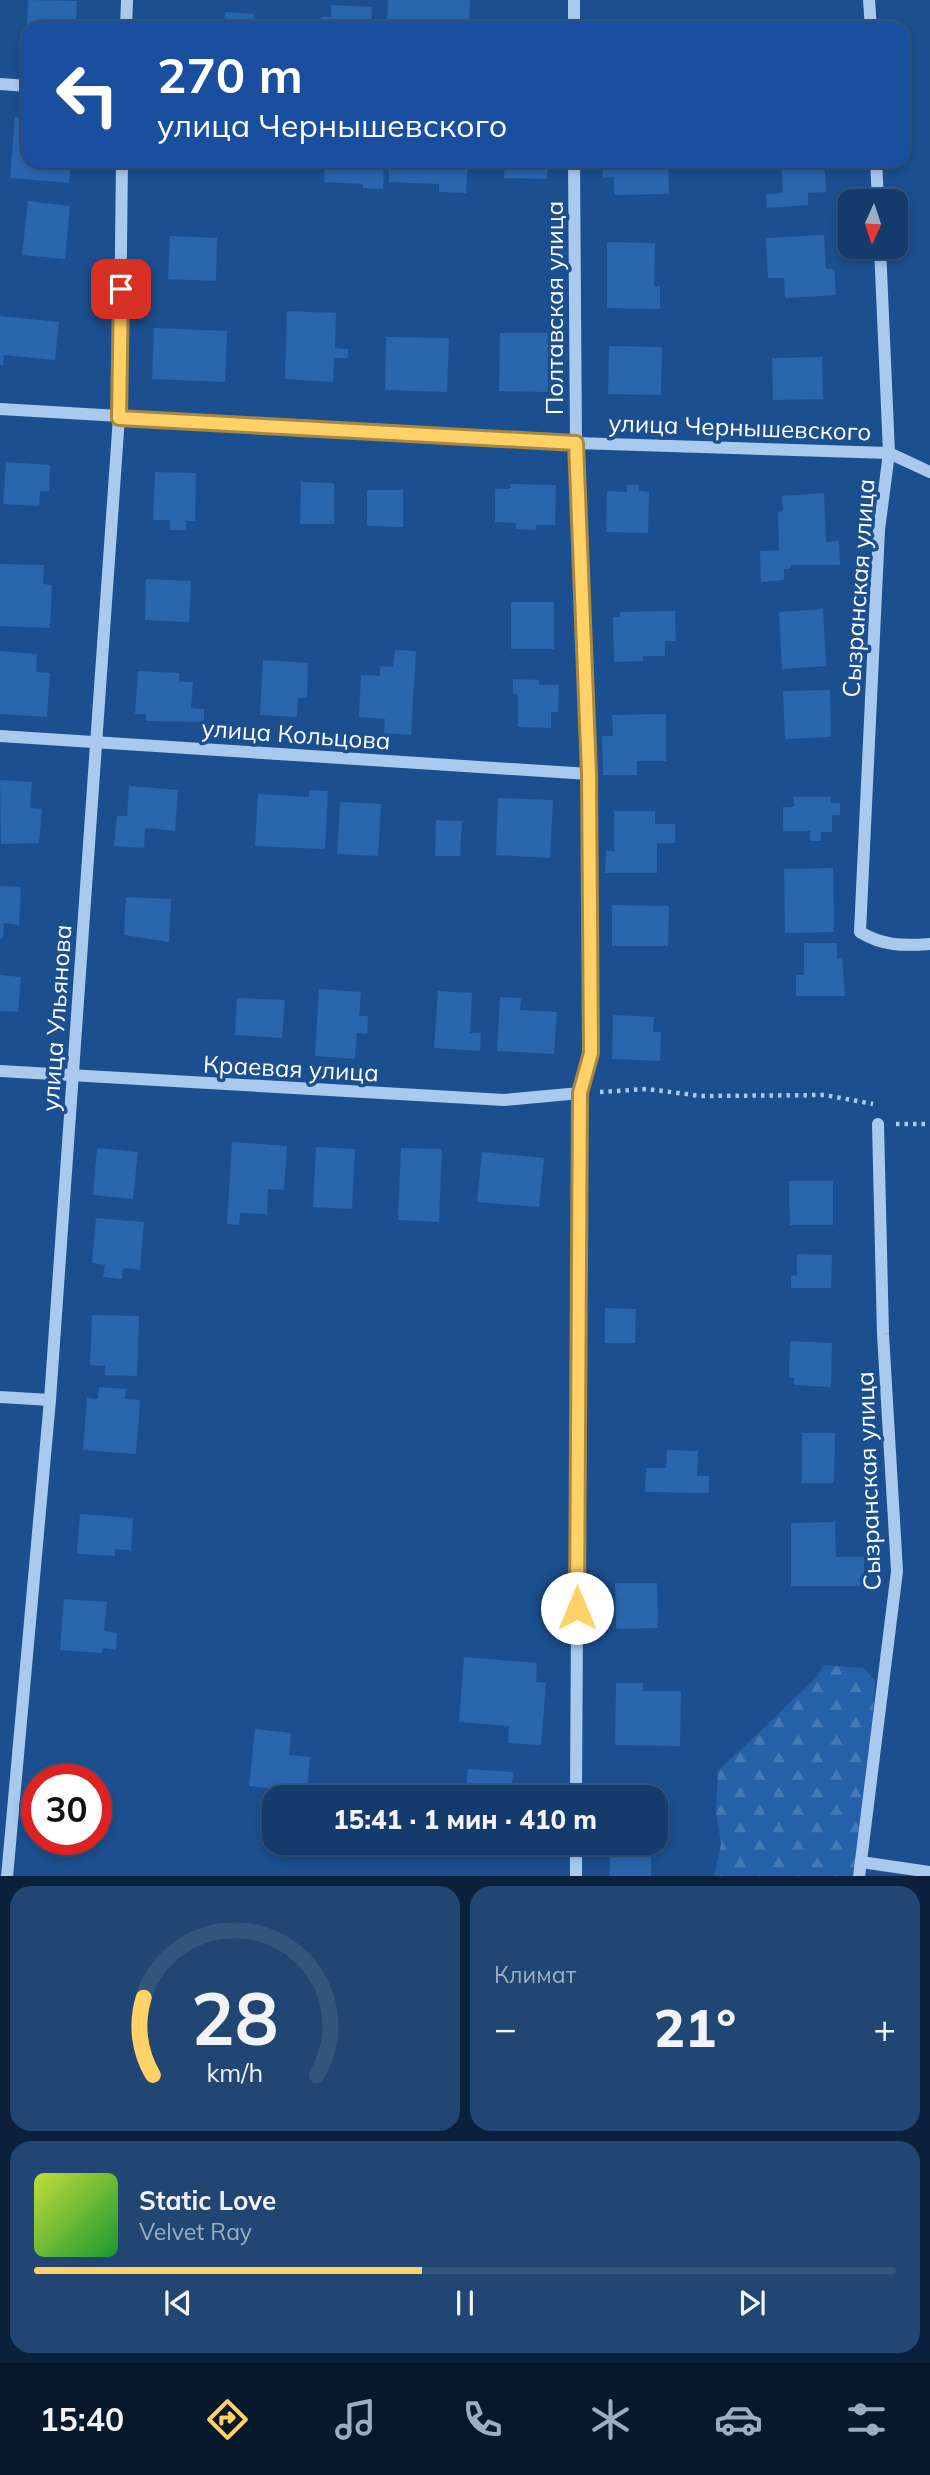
<!DOCTYPE html>
<html lang="ru">
<head>
<meta charset="utf-8">
<style>
  body { margin:0; font-family:Mulish,sans-serif; background:#214673; color:#f1f3f6; height:100vh; display:flex; flex-direction:column; font-size:26px; white-space:nowrap }
  * { box-sizing:border-box; margin:0 }
  p { font-size:23px; color:#9dadc1 }
  .icon { flex:none; width:38px; height:38px; fill:none; stroke:currentColor; stroke-width:2; stroke-linecap:round; stroke-linejoin:round }
  .map { position:relative; height:1876px; overflow:hidden }
  .panel { display:flex; flex-direction:column; gap:10px; padding:10px; background:#0b203b; flex:1 }
  .panel>* { flex:none }
  .hud { position:absolute; left:21px; top:21px; width:889px; height:147px; border-radius:21px; box-shadow:0 4px 10px #0003,0 0 0 2px #33557e; background:#1a4fa0; color:#fff; overflow:hidden }
  .needle { width:46px; rotate:183deg }
  .buttons { position:absolute; left:838px; top:189px; display:grid; gap:14px }
  .buttons a { display:grid; place-items:center; width:70px; height:70px; border-radius:14px; background:#143b6b; box-shadow:0 4px 10px #0003,0 0 0 2px #33557e; font-size:35px }
  .speed { position:absolute; left:21px; top:1764px; display:flex; gap:14px; font-size:35px; font-weight:700; text-align:center }
  .speed>* { display:grid; place-content:center; width:91px; height:91px; border-radius:50%; background:#143b6b; box-shadow:0 4px 10px #0003,0 0 0 2px #33557e; line-height:1 }
  .speed .limit { border:10px solid #d22; background:#fff; color:#111 }
  .pin { position:absolute; display:grid; place-items:center; width:60px; height:60px; color:#fff; margin:-30px; border-radius:14px; box-shadow:0 4px 10px #0006 }
  .me { position:absolute; width:77px; margin:-38px; rotate:0deg; stroke-linejoin:round; filter:drop-shadow(0 0 5px #0008) }
  .turn { display:flex; align-items:center; gap:24px; height:147px; padding:0 21px; font-size:32px }
  .turn .icon { width:91px; height:91px; stroke-width:2.5 }
  .turn b { display:block; font-size:49px; line-height:60px }
  .big { font-size:52px; font-weight:800; line-height:1.1 }
  .panel .widget { flex:1; display:flex; flex-direction:column; justify-content:center; gap:10px; min-width:0; padding:0 24px; border-radius:21px; background:#214673 }
  .panel .dial { align-items:center; gap:0 }
  .dial svg { height:182px; overflow:visible; fill:none; stroke:#33557e; stroke-width:7; stroke-linecap:round; text-anchor:middle }
  .dial text { fill:#f1f3f6; stroke:none }
  .song { display:flex; align-items:center; gap:21px }
  .cover { width:84px; height:84px; border-radius:10px; background:linear-gradient(135deg,hsl(70 70% 55%),hsl(130 70% 35%)) }
  .played { height:7px; border-radius:4px; background:linear-gradient(90deg,#ffd166 45%,#33557e 45%) }
  .keys { display:flex; justify-content:space-around; direction:ltr }
  .heat { display:flex; justify-content:space-between; align-items:center; font-size:38px; direction:ltr }
  .panel .tiles { flex:1; display:grid; gap:10px; grid-template-columns:1fr 1fr }
  .widget:last-child { grid-column:span 2 }
  .trip { position:absolute; left:262px; top:1785px; width:406px; height:70px; border-radius:21px; background:#143b6b; box-shadow:0 4px 10px #0003,0 0 0 2px #33557e; font-weight:800; line-height:70px; text-align:center }
  .menu { display:flex; height:112px; justify-content:space-around; align-items:center; background:#08182b; color:#9dadc1 }
  .menu .icon { width:49px; height:49px }
  .menu .selected { color:#ffd166 }
  .menu b { font-size:32px; color:#f1f3f6 }
  .map>svg:first-child { display:block }
  .forest { fill:url(#forest-firs) }
  .building { fill:#2a66ad }
  .lines { fill:none; stroke-linecap:round; stroke-linejoin:round }
  .path { stroke:#a9c9ee; stroke-width:4.5; stroke-dasharray:3.5 5; stroke-linecap:butt }
  .minor { stroke:#a9c9ee; stroke-width:12 }
  .route-casing { stroke:#a68842; stroke-width:18 }
  .route { stroke:#ffd166; stroke-width:12 }
  .labels { text-anchor:middle; dominant-baseline:central; stroke-width:7; stroke-linejoin:round; paint-order:stroke }
  .street-label { font-size:24px; fill:#fff; stroke:#1b4f8f }
</style>
</head>
<body>
<div class="map">
<svg width="930" height="1877" viewBox="0 0 930 1877">
  <defs>
    <pattern id="forest-firs" width="22" height="20" patternUnits="userSpaceOnUse" patternTransform="scale(1.75)"><rect width="22" height="20" fill="#2461a8"/><path d="M5 1l3.5 6h-7zM16 11l3.5 6h-7z" fill="#4579b5"/></pattern>
  </defs>
  <rect width="100%" height="100%" fill="#1b4f8f"/>
  <polygon class="forest" points="824,1665 864,1668 875,1681 862,1876 714,1877 721,1844 716,1812 718,1771 817,1677"/>
  <g class="building">
    <polygon points="28,0 77,1 76,28 27,28"/>
    <polygon points="388,0 470,0 469,28 387,28"/>
    <polygon points="331,5 372,7 371,28 320,28 321,17 331,17"/>
    <polygon points="225,12 254,14 253,28 183,28 183,19 224,21"/>
    <polygon points="15,117 28,118 28,161 71,161 69,183 10,178"/>
    <polygon points="325,161 384,161 383,189 363,188 363,184 324,182"/>
    <polygon points="389,161 468,161 466,193 439,192 439,184 389,182"/>
    <polygon points="505,161 548,161 547,179 504,178"/>
    <polygon points="602,161 668,161 669,194 614,195 614,177 603,178"/>
    <polygon points="781,161 824,161 826,192 808,193 808,205 767,208 766,194 783,193"/>
    <polygon points="28,201 70,206 65,259 22,255"/>
    <polygon points="824,235 826,269 834,269 836,295 785,298 784,278 768,278 766,238"/>
    <polygon points="170,236 217,238 216,281 168,279"/>
    <polygon points="607,242 655,243 654,286 660,286 660,309 607,308"/>
    <polygon points="287,311 336,313 335,348 348,349 348,358 334,358 333,382 285,379"/>
    <polygon points="0,316 59,322 55,360 4,355 3,365 0,365"/>
    <polygon points="154,328 227,331 225,382 152,379"/>
    <polygon points="500,333 550,333 548,392 499,391"/>
    <polygon points="386,337 449,338 447,392 385,390"/>
    <polygon points="609,346 662,347 661,395 608,394"/>
    <polygon points="822,357 823,399 773,400 772,358"/>
    <polygon points="6,462 50,465 49,491 40,491 39,506 3,504"/>
    <polygon points="155,472 196,473 195,521 186,521 186,530 170,530 170,520 153,520"/>
    <polygon points="301,482 334,483 334,524 300,524"/>
    <polygon points="510,484 556,485 555,525 536,525 536,530 516,529 516,523 495,522 495,489 510,489"/>
    <polygon points="627,485 639,485 639,491 649,492 648,533 606,532 607,491 627,492"/>
    <polygon points="367,490 403,490 403,527 367,526"/>
    <polygon points="824,493 826,542 839,541 840,565 790,565 790,569 784,569 784,580 761,582 760,551 779,550 778,512 783,511 782,496"/>
    <polygon points="0,564 44,565 43,584 52,585 50,628 0,626"/>
    <polygon points="146,579 191,581 189,622 145,620"/>
    <rect x="511" y="602" width="43" height="47"/>
    <polygon points="823,609 826,666 782,669 779,612"/>
    <polygon points="675,611 676,641 665,641 665,656 643,656 643,661 614,662 613,617 620,617 620,612"/>
    <polygon points="395,650 416,651 411,735 384,733 385,719 359,717 361,675 380,676 380,666 393,667"/>
    <polygon points="0,651 37,654 36,672 50,673 47,717 0,714"/>
    <polygon points="263,660 308,663 307,698 298,698 297,717 260,715"/>
    <polygon points="138,671 179,673 179,682 193,682 191,708 204,709 204,722 146,721 146,714 135,714"/>
    <polygon points="513,679 539,680 539,685 559,685 558,712 551,712 551,728 518,727 518,694 513,694"/>
    <polygon points="830,690 831,737 785,739 783,691"/>
    <polygon points="666,714 666,761 637,761 637,775 603,775 602,736 613,736 612,715"/>
    <polygon points="0,780 32,782 30,808 42,809 39,843 1,844"/>
    <polygon points="129,786 178,790 175,831 145,828 144,848 114,846 117,816 127,816"/>
    <polygon points="309,790 328,791 325,849 255,846 258,794 309,797"/>
    <polygon points="794,797 830,797 830,803 840,803 840,815 832,815 832,832 821,832 821,841 810,841 810,831 783,831 783,807 794,807"/>
    <polygon points="498,798 553,800 550,858 496,855"/>
    <polygon points="340,802 381,804 378,856 337,854"/>
    <polygon points="614,811 655,811 655,824 675,824 675,843 657,843 657,873 605,873 606,851 614,851"/>
    <polygon points="436,820 462,821 460,856 435,856"/>
    <polygon points="833,868 834,932 785,933 784,869"/>
    <polygon points="0,886 21,887 19,925 4,923 3,939 0,938"/>
    <polygon points="126,897 171,899 169,942 124,935"/>
    <polygon points="612,905 669,906 668,946 612,946"/>
    <polygon points="804,943 837,943 837,958 842,958 845,996 796,996 796,975 804,975"/>
    <polygon points="0,975 21,977 18,1012 0,1011"/>
    <polygon points="319,989 361,992 359,1016 368,1016 367,1034 357,1033 355,1059 315,1056"/>
    <polygon points="438,991 472,993 470,1033 481,1033 480,1051 434,1048"/>
    <polygon points="500,997 521,998 520,1010 557,1012 554,1054 497,1051"/>
    <polygon points="237,998 285,1000 282,1038 235,1035"/>
    <polygon points="613,1015 654,1017 653,1032 661,1032 660,1061 612,1059"/>
    <polygon points="232,1142 287,1146 284,1190 268,1189 267,1214 240,1213 239,1225 227,1224"/>
    <polygon points="316,1147 355,1149 352,1209 313,1207"/>
    <polygon points="97,1148 138,1152 133,1199 93,1195"/>
    <polygon points="401,1148 442,1149 439,1222 398,1220"/>
    <polygon points="482,1152 544,1158 539,1207 477,1202"/>
    <polygon points="789,1181 833,1181 833,1225 790,1225"/>
    <polygon points="96,1218 144,1222 140,1270 123,1268 122,1279 103,1277 105,1265 92,1263"/>
    <polygon points="797,1254 832,1255 831,1288 791,1288 791,1275 797,1276"/>
    <polygon points="605,1308 636,1309 635,1343 605,1343"/>
    <polygon points="92,1315 139,1316 137,1376 105,1375 105,1366 90,1365"/>
    <polygon points="790,1341 832,1343 831,1387 794,1385 794,1377 789,1378"/>
    <polygon points="99,1387 126,1389 125,1399 140,1400 136,1454 83,1450 87,1398 98,1399"/>
    <polygon points="802,1433 835,1433 834,1483 802,1483"/>
    <polygon points="667,1450 698,1451 697,1476 709,1476 709,1493 645,1492 646,1468 666,1468"/>
    <polygon points="80,1514 133,1518 131,1550 115,1549 115,1556 77,1554"/>
    <polygon points="835,1522 836,1557 864,1557 864,1586 791,1586 791,1523"/>
    <polygon points="615,1583 657,1583 658,1628 616,1629"/>
    <polygon points="64,1599 107,1602 104,1631 117,1633 116,1650 102,1648 102,1653 60,1650"/>
    <polygon points="464,1657 537,1663 536,1682 546,1683 541,1745 508,1743 509,1726 459,1722"/>
    <polygon points="616,1683 643,1683 643,1691 681,1691 680,1746 615,1745"/>
    <polygon points="255,1729 291,1733 289,1755 310,1757 307,1792 249,1786"/>
    <polygon points="468,1769 513,1772 511,1797 465,1797"/>
    <rect x="610" y="1843" width="41" height="34"/>
  </g>
  <g class="lines">
    <g class="path">
      <polyline points="600,1092 647,1089 701,1096 825,1095 873,1104"/>
      <polyline points="896,1124 930,1124"/>
    </g>
    <g class="minor">
      <polyline points="574,0 574,28"/>
      <polyline points="869,0 871,28"/>
      <polyline points="126,28 127,0"/>
      <polyline points="0,84 28,86"/>
      <polyline points="574,161 576,443 589,774 591,1053 580,1093 576,1797"/>
      <polyline points="876,161 878,201"/>
      <path d="M 880,247 L 889,453 L 879,530 L 860,932 C 883,946 903,946 930,944"/>
      <polyline points="0,409 576,443 889,453 930,472"/>
      <polyline points="0,736 589,774"/>
      <polyline points="0,1071 504,1100 580,1093"/>
      <polyline points="0,1397 50,1400"/>
      <polyline points="861,1862 930,1872"/>
      <polyline points="7,1877 50,1400 119,417 122,161"/>
      <polyline points="576,1877 576,1843"/>
      <polyline points="859,1877 897,1571 883,1334 878,1124"/>
    </g>
  </g>
  <g class="lines">
    <g class="route-casing">
      <polyline id="route" points="121,289 119,418 576,443 589,774 591,1053 580,1093 577,1608"/>
    </g>
    <use href="#route" class="route"/>
  </g>
  <g class="labels">
    <g class="street-label">
      <text transform="translate(554 308) rotate(-90)">Полтавская улица</text>
      <text transform="translate(740 427) rotate(2)">улица Чернышевского</text>
      <text transform="translate(858 588) rotate(-86)">Сызранская улица</text>
      <text transform="translate(296 734) rotate(4)">улица Кольцова</text>
      <text transform="translate(56 1018) rotate(-86)">улица Ульянова</text>
      <text transform="translate(291 1068) rotate(3)">Краевая улица</text>
      <text transform="translate(868 1481) rotate(-92)">Сызранская улица</text>
    </g>
  </g>
</svg>
<div class="buttons">
<a><svg class="needle" viewBox="-14 -14 28 28"><path d="M0-13l5 13h-10z" fill="#e53935"/><path d="M0 13l5-13h-10z" fill="#9dadc1"/></svg></a>
</div>
<div class="speed"><div class="limit">30</div></div>
<div class="pin" style="left:121px;top:289px;background:#d93025"><svg class="icon" aria-label="arrive" viewBox="0 0 24 24"><path d="M6 21V4h12l-3 4 3 4H6"/></svg></div>
<svg class="me" style="left:577px;top:1608px" viewBox="-20 -20 40 40"><circle r="19" fill="#fff"/><path d="M0-13L10 11 0 6-10 11z" fill="#ffd166"/></svg>
<div class="trip">15:41 · 1 мин · 410 m</div>
<div class="hud">
<div class="turn"><svg class="icon" aria-label="left" viewBox="0 0 24 24"><path d="M17 20v-9H6M10 6l-5 5 5 5"/></svg><div><b>270 m</b>улица Чернышевского</div></div>
</div>
</div>
<section class="panel">
<div class="tiles">
<div class="widget dial"><svg viewBox="0 0 100 80">
<path d="M14 69A42 42 0 1 1 86 69"/>
<path d="M14 69A42 42 0 0 1 10 35" stroke="#ffd166"/>
<text x="50" y="56" font-size="32" font-weight="700">28</text>
<text x="50" y="72" font-size="11">km/h</text>
</svg></div>
<div class="widget"><p>Климат</p>
<div class="heat"><a>−</a><b class="big">21°</b><a>+</a></div>
</div>
<div class="widget">
<div class="song"><i class="cover"></i><div><b>Static Love</b><p>Velvet Ray</p></div></div>
<div class="played"></div>
<div class="keys"><svg class="icon" aria-label="previous" viewBox="0 0 24 24"><path d="M18 5L8 12l10 7zM5 5v14"/></svg><svg class="icon" aria-label="pause" viewBox="0 0 24 24"><path d="M8 5v14M16 5v14"/></svg><svg class="icon" aria-label="next" viewBox="0 0 24 24"><path d="M6 5l10 7-10 7zM19 5v14"/></svg></div>
</div>
</div>
</section>
<nav class="menu">
<b>15:40</b>
<svg class="icon selected" aria-label="directions" viewBox="0 0 24 24"><path d="M12 3l9 9-9 9-9-9zM9 14v-3h6M13 9l2 2-2 2"/></svg>
<svg class="icon" aria-label="music" viewBox="0 0 24 24"><path d="M9 18V5l10-2v13"/><circle cx="6" cy="18" r="3"/><circle cx="16" cy="16" r="3"/></svg>
<svg class="icon" aria-label="phone" viewBox="0 0 24 24"><path d="M5 4h4l2 5-3 2q2 4 5 5l2-3 5 2v4C11 20 4 13 5 4z"/></svg>
<svg class="icon" aria-label="climate" viewBox="0 0 24 24"><path d="M12 3v18M4 7l16 10M4 17L20 7"/></svg>
<svg class="icon" aria-label="car" viewBox="0 0 24 24"><path d="M5 17H2v-5l4-1 3-4h7l3 4 3 1v5h-3M9 17h6M6 11h13"/><circle cx="7" cy="17" r="2"/><circle cx="17" cy="17" r="2"/></svg>
<svg class="icon" aria-label="filters" viewBox="0 0 24 24"><path d="M4 7h16M4 17h16"/><circle cx="9" cy="7" r="2"/><circle cx="15" cy="17" r="2"/></svg>
</nav>
</body>
</html>
